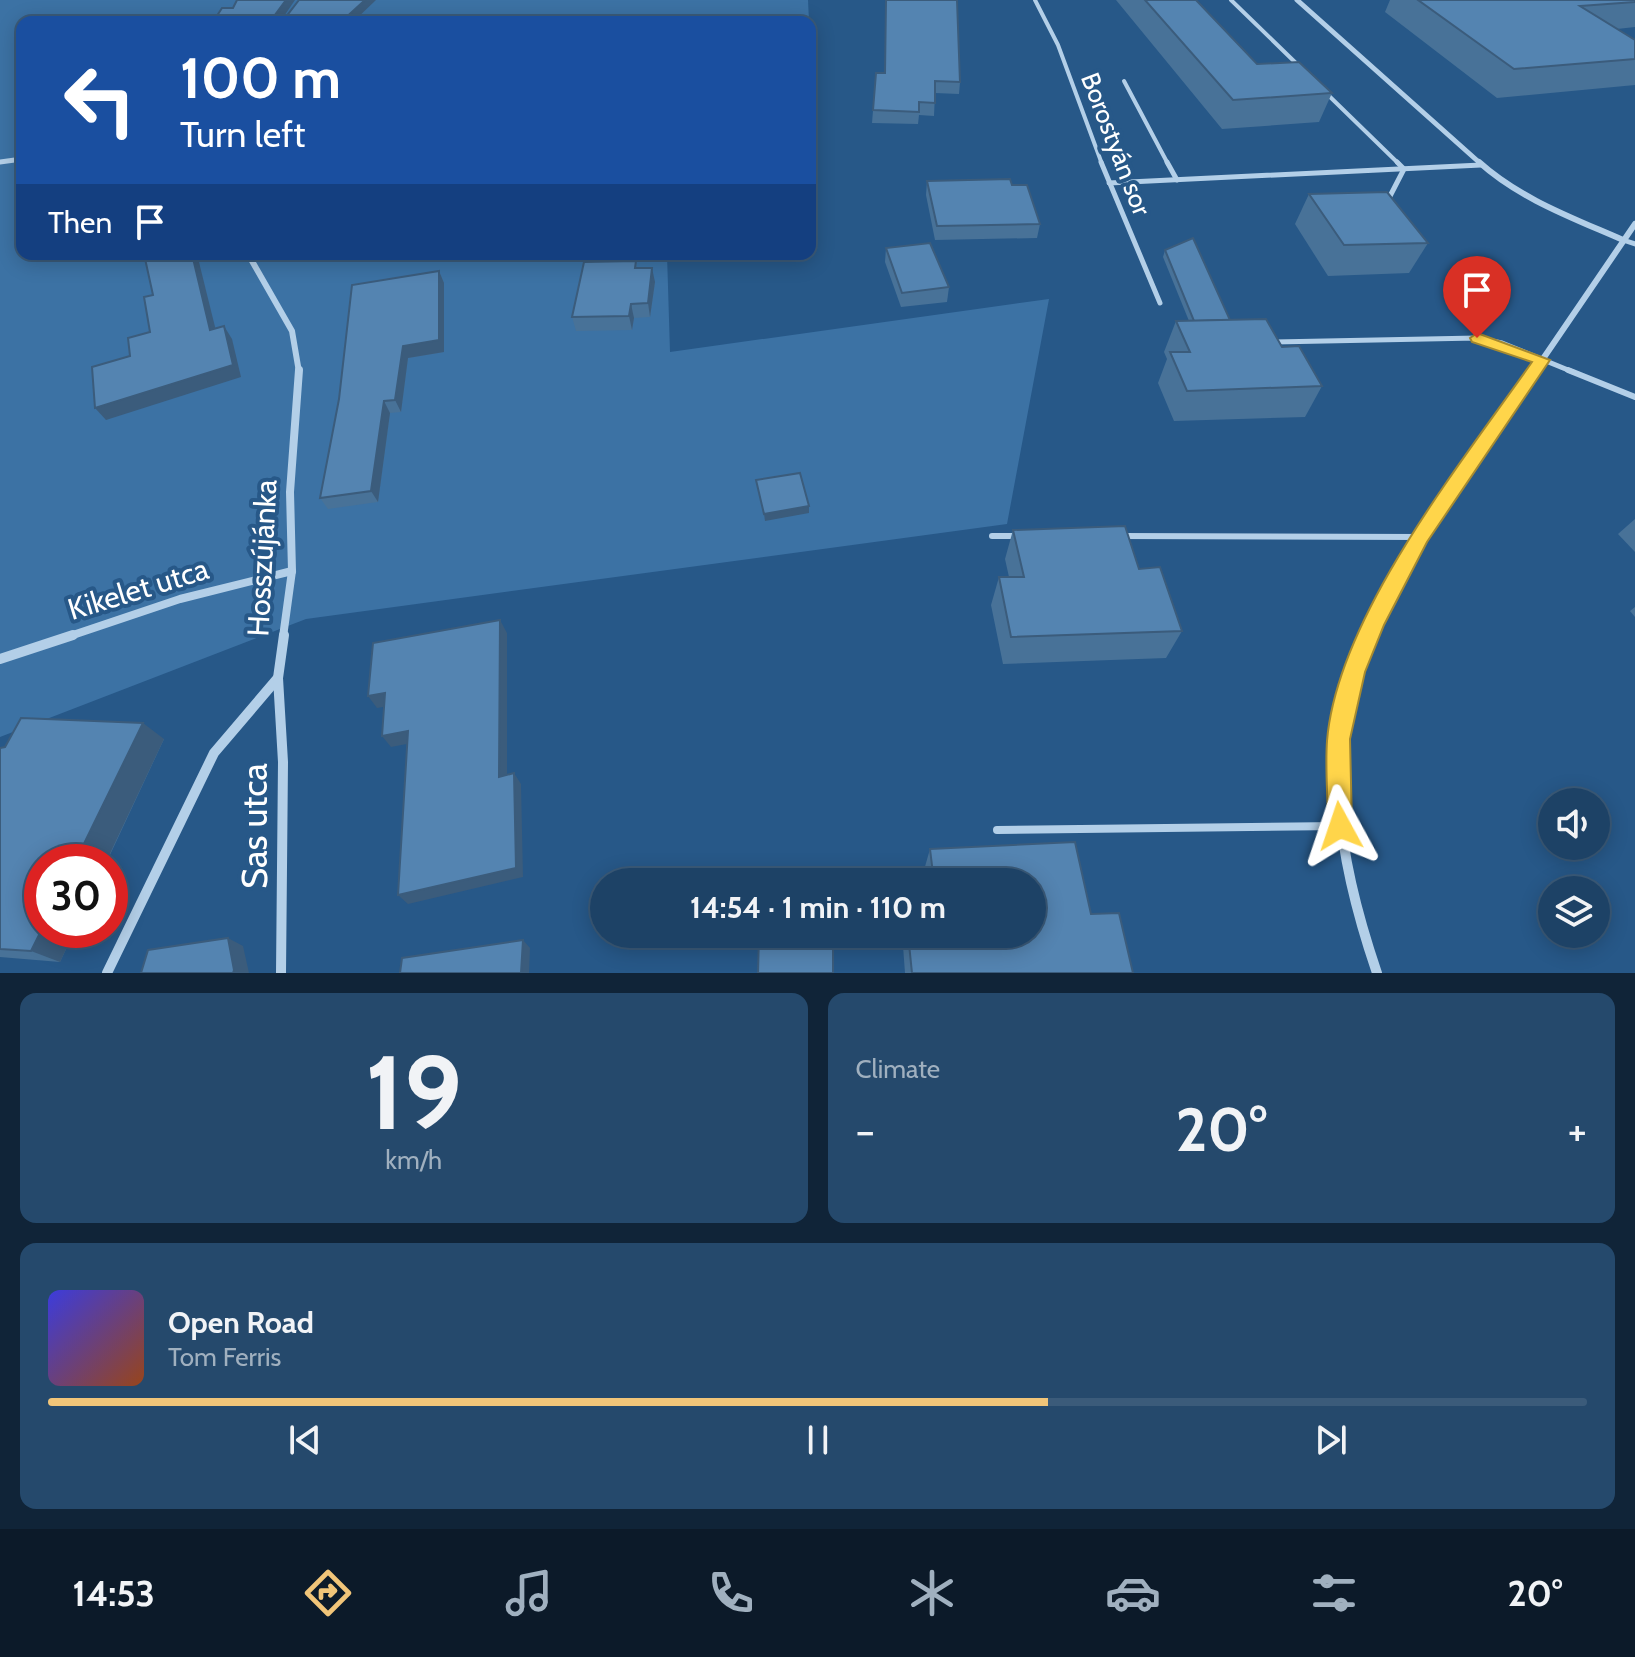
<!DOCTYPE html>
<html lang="en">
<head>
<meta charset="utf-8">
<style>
  body { margin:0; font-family:Cabin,sans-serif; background:#25496c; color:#f1f3f6; height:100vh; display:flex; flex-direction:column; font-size:30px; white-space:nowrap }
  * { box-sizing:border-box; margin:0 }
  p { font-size:26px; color:#a0b0bf }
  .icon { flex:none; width:44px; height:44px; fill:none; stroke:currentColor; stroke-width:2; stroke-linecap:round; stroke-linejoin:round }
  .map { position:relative; height:973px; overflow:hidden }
  .sheet { display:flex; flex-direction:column; gap:20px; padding:20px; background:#102438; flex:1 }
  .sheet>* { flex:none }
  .banner { position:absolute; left:16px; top:16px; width:800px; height:244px; border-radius:16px; box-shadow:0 4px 20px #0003,0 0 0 2px #3b5b7a; background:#1a4fa0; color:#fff; overflow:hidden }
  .buttons { position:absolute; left:1538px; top:788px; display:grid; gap:16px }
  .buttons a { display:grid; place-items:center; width:72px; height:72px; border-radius:50%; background:#1d4266; box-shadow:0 4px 20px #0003,0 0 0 2px #3b5b7a; font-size:40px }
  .speed { position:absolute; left:24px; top:844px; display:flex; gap:16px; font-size:40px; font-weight:700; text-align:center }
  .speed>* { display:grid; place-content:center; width:104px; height:104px; border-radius:50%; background:#1d4266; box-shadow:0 4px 20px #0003,0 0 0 2px #3b5b7a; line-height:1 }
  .speed .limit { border:12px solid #d22; background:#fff; color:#111 }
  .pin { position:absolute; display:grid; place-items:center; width:68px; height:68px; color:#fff; margin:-82px -34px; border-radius:50% 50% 50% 0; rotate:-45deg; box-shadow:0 0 8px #0007 }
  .pin .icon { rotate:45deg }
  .me { position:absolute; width:88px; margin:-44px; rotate:355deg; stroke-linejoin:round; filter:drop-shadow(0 0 6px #0008) }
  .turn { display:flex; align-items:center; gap:28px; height:168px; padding:0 32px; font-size:36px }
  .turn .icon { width:104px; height:104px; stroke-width:2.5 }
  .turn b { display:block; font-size:56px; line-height:68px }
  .then { display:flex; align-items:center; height:76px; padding:0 32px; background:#0003; gap:16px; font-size:30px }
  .big { font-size:60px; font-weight:700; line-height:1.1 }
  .sheet .widget { flex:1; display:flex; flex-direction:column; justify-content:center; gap:12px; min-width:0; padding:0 28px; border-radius:16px; background:#25496c }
  .sheet .dial { align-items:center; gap:0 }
  .dial b { font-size:104px; line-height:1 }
  .song { display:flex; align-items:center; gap:24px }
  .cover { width:96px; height:96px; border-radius:12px; background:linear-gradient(135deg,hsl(240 70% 55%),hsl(20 70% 35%)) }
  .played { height:8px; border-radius:4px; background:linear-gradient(90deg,#f1c579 65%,#3b5b7a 65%) }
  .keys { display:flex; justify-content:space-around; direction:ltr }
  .heat { display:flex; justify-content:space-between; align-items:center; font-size:44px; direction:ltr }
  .sheet .tiles { flex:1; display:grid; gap:20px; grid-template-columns:1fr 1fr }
  .widget:last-child { grid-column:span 2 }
  .trip { position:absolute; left:590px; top:868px; width:456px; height:80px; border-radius:40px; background:#1d4266; box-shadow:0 4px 20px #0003,0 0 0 2px #3b5b7a; font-weight:700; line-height:80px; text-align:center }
  .menu { display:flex; height:128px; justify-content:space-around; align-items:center; background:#0c1a29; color:#a0b0bf }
  .menu .icon { width:56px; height:56px }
  .menu .active { color:#f1c579 }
  .menu b { font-size:36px; color:#f1f3f6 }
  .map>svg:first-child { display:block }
  .green { fill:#3c72a4 }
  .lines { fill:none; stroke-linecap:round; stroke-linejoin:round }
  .lane-far3 { stroke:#b3cfe8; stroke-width:4 }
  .lane-far2 { stroke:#b3cfe8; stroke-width:5 }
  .lane-far1 { stroke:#b3cfe8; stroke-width:6 }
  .lane { stroke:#b3cfe8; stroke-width:8 }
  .street-far3 { stroke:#b3cfe8; stroke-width:5 }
  .street-far2 { stroke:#b3cfe8; stroke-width:6 }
  .street-far1 { stroke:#b3cfe8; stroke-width:8 }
  .street { stroke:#b3cfe8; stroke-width:10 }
  .wall { fill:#487298 }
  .shaded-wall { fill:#3b5c7c }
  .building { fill:#5484b1; stroke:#3b5c7c; stroke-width:2 }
  .route { fill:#ffd54a; stroke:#a68a30; stroke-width:2 }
  .labels { text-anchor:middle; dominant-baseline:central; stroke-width:8; stroke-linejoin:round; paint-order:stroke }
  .far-street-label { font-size:26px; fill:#fff; stroke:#275888 }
  .street-label { font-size:30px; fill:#fff; stroke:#275888 }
  .near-street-label { font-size:36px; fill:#fff; stroke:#275888 }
</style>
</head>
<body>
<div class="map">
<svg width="1635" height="973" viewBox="0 0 1635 973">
  <rect width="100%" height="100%" fill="#275888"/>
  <polygon class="green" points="0,0 808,0 809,22 22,22 22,254 667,254 670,352 1049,299 1007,524 306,619 0,737"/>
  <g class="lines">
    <g class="lane-far3">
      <polyline points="1035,0 1058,45 1102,164"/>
      <polyline points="1231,0 1300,67"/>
      <polyline points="1124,81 1168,164"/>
      <polyline points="1325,92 1399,164"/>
    </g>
    <g class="lane-far2">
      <polyline points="1101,162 1160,303"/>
      <polyline points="1167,162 1177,180"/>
      <polyline points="1109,183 1481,165"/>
      <polyline points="1388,200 1404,169 1397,162"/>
      <polyline points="1623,240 1635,244"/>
      <polyline points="1274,342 1477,338 1502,343 1573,372"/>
    </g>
    <g class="lane-far1">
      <polyline points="1568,370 1635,397"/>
      <polyline points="992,536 1017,536"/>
      <polyline points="1120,536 1420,537"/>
    </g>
    <polyline class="lane" points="997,830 1340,826"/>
    <g class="street-far3">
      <polyline points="1297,0 1481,164"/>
      <polyline points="0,162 22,159"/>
    </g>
    <g class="street-far2">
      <path d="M 1479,162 C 1520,199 1573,218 1623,240"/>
      <polyline points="248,254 292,331 299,372"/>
      <polyline points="1534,372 1635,224"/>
    </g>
    <g class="street-far1">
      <polyline points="67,637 180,599 292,571"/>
      <polyline points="283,637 292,571 290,492 299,370"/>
      <polyline points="1367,637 1409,556 1536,370"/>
    </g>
    <g class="street">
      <path d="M 1368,635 C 1317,745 1339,862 1377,973"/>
      <polyline points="0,659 73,635"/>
      <polyline points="107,973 214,753 277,679"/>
      <polyline points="281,973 283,762 278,678 284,635"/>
    </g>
  </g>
  <g class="wall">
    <polygon points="1116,0 1196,0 1257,64 1332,93 1319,122 1222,129"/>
    <polygon points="1390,0 1635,0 1635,27 1617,29 1635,40 1635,85 1497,98 1385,12"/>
    <polygon points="876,73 960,82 959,94 935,93 934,116 919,115 918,124 872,123"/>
    <polygon points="927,181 1040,224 1037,238 935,240 926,195"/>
    <polygon points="1309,194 1428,243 1409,273 1328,276 1295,224"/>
    <polygon points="886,248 949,287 947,302 901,307 885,262"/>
    <polygon points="1165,250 1230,320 1282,347 1322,386 1305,417 1174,421 1158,383 1167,359 1164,352 1176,321 1189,321 1163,257"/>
    <polygon points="636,261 637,268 655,282 650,317 634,318 632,330 576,331 572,317"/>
    <polygon points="439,271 444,283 444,352 408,358 401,412 390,413 378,502 328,509 320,498"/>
    <polygon points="1635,519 1635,552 1618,534"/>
    <polygon points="1013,530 1139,569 1182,631 1166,658 1003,664 991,605 999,577 1009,577 1005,559"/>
    <polygon points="1635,607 1635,617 1630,611"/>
    <polygon points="164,739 60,962 0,957 0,748"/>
    <polygon points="1075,842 1091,914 1119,913 1133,973 905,973 903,946 906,934 1032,934 1032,882 926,882 924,870 930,849"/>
  </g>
  <g class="shaded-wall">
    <polygon points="286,0 295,0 280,22 275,15"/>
    <polygon points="365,0 376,0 353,22 341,22"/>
    <polygon points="192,254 197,254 219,343 210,330"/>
    <polygon points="652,268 655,282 650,317 648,303"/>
    <polygon points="439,271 444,283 444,352 408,358 401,412 395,400 403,346"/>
    <polygon points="631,304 634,318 632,330 629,316"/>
    <polygon points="224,326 232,339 241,377 106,420 95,408"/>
    <polygon points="384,401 390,413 378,502 371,491"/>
    <polygon points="809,506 809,513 765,521 764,514"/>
    <polygon points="500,620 507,633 507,787 499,777"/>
    <polygon points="385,693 395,705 377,708 368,696"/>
    <polygon points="143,723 164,739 106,862 75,862"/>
    <polygon points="408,731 417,742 391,747 382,736"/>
    <polygon points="514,773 521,784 523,877 408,904 398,895"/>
    <polygon points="42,930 75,930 60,962 31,951"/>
    <polygon points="228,938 243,946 249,973 233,973"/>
    <polygon points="523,940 530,948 529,973 521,973"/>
  </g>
  <g class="building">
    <polygon points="237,0 286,0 275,15 279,19 285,18 299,0 365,0 341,22 213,22 222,8 233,8"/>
    <polygon points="886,0 957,0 960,82 935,81 935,103 919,102 919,112 873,110 876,73 885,73"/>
    <polygon points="1145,0 1196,0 1257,64 1299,62 1332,93 1233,100"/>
    <polygon points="1418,0 1635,0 1635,2 1580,6 1635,40 1635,59 1514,69"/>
    <polygon points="1010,179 1012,185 1027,185 1040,224 937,226 927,181"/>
    <polygon points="1387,192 1428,243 1344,245 1309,194"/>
    <polygon points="1193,238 1230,320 1194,321 1165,250"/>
    <polygon points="930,243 949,287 902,293 886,248"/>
    <polygon points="144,254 192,254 210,330 224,326 233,365 95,408 92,367 130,356 128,338 150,332 144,297 153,295"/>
    <polygon points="636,261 635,268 652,268 648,303 631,304 629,316 572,317 584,262"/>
    <polygon points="439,271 439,340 403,346 395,400 384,401 371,491 320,498 339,399 352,285"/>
    <polygon points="1266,319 1282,347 1299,346 1322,386 1187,391 1170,352 1190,352 1176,321"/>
    <polygon points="800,473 809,506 764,514 756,480"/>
    <polygon points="1125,526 1139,569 1160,567 1182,631 1011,637 999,577 1024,577 1013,530"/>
    <polygon points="500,620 499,777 514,773 516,868 398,895 408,731 382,736 385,693 368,696 373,643"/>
    <polygon points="21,718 143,723 75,862 42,862 42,929 31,951 0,949 0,748 5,747"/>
    <polygon points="1075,842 1091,914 1119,913 1133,973 912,973 908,934 1032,934 1032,882 934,882 930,849"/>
    <polygon points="759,934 833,934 833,973 758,973"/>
    <polygon points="228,938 234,970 233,973 141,973 148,950"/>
    <polygon points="523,940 521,973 400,973 402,958"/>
  </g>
  <path class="route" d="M 1477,333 L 1550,360 L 1427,542 L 1384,625 L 1365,672 L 1350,739 L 1352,826 L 1349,835 L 1340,838 L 1332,835 L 1328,826 C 1328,798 1325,769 1327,741 C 1337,617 1462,462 1532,362 L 1472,342 L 1470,338 Z"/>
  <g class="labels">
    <g class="far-street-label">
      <text transform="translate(1116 144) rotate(69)">Borostyán sor</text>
    </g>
    <g class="street-label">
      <text transform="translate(262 558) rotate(-87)">Hosszújánka</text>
      <text transform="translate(138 589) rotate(-17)">Kikelet utca</text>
    </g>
    <g class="near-street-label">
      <text transform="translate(254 826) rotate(-90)">Sas utca</text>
    </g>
  </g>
</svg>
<div class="buttons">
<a><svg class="icon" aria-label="sound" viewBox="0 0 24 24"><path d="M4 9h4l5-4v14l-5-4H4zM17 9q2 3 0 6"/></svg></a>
<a><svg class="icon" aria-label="layers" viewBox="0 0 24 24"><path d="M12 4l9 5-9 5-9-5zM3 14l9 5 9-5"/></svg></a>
</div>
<div class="speed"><div class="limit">30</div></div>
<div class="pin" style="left:1477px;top:338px;background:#d93025"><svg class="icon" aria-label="arrive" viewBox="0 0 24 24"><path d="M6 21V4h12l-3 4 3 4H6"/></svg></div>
<svg class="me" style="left:1340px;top:826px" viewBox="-20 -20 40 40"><path d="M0-17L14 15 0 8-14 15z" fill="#ffd54a" stroke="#fff" stroke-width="4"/></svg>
<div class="trip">14:54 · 1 min · 110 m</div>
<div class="banner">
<div class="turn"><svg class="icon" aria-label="left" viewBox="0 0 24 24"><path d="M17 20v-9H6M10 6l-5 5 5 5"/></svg><div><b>100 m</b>Turn left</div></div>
<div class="then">Then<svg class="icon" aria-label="arrive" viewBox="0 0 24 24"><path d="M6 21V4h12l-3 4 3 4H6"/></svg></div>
</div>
</div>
<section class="sheet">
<div class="tiles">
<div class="widget dial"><b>19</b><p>km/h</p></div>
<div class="widget"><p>Climate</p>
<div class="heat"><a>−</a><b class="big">20°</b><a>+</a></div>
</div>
<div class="widget">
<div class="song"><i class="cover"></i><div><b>Open Road</b><p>Tom Ferris</p></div></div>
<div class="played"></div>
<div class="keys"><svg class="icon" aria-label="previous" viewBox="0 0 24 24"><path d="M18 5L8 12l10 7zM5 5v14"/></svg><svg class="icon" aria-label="pause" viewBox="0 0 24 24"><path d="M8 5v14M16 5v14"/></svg><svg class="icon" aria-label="next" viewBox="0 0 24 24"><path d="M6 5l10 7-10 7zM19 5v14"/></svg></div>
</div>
</div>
</section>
<nav class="menu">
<b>14:53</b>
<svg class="icon active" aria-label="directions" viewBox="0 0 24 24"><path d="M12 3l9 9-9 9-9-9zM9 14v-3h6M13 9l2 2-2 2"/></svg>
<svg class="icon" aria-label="music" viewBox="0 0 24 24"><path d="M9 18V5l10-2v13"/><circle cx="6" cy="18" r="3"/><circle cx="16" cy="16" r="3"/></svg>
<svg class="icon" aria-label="phone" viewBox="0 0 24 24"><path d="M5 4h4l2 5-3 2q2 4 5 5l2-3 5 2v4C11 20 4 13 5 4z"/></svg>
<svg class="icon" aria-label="climate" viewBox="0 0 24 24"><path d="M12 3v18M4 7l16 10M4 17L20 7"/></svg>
<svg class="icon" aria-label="car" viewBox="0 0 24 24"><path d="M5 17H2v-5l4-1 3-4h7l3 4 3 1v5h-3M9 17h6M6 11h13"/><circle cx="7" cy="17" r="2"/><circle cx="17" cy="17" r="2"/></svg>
<svg class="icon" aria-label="filters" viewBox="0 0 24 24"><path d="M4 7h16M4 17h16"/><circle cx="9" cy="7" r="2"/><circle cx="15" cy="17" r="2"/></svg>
<b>20°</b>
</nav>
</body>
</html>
